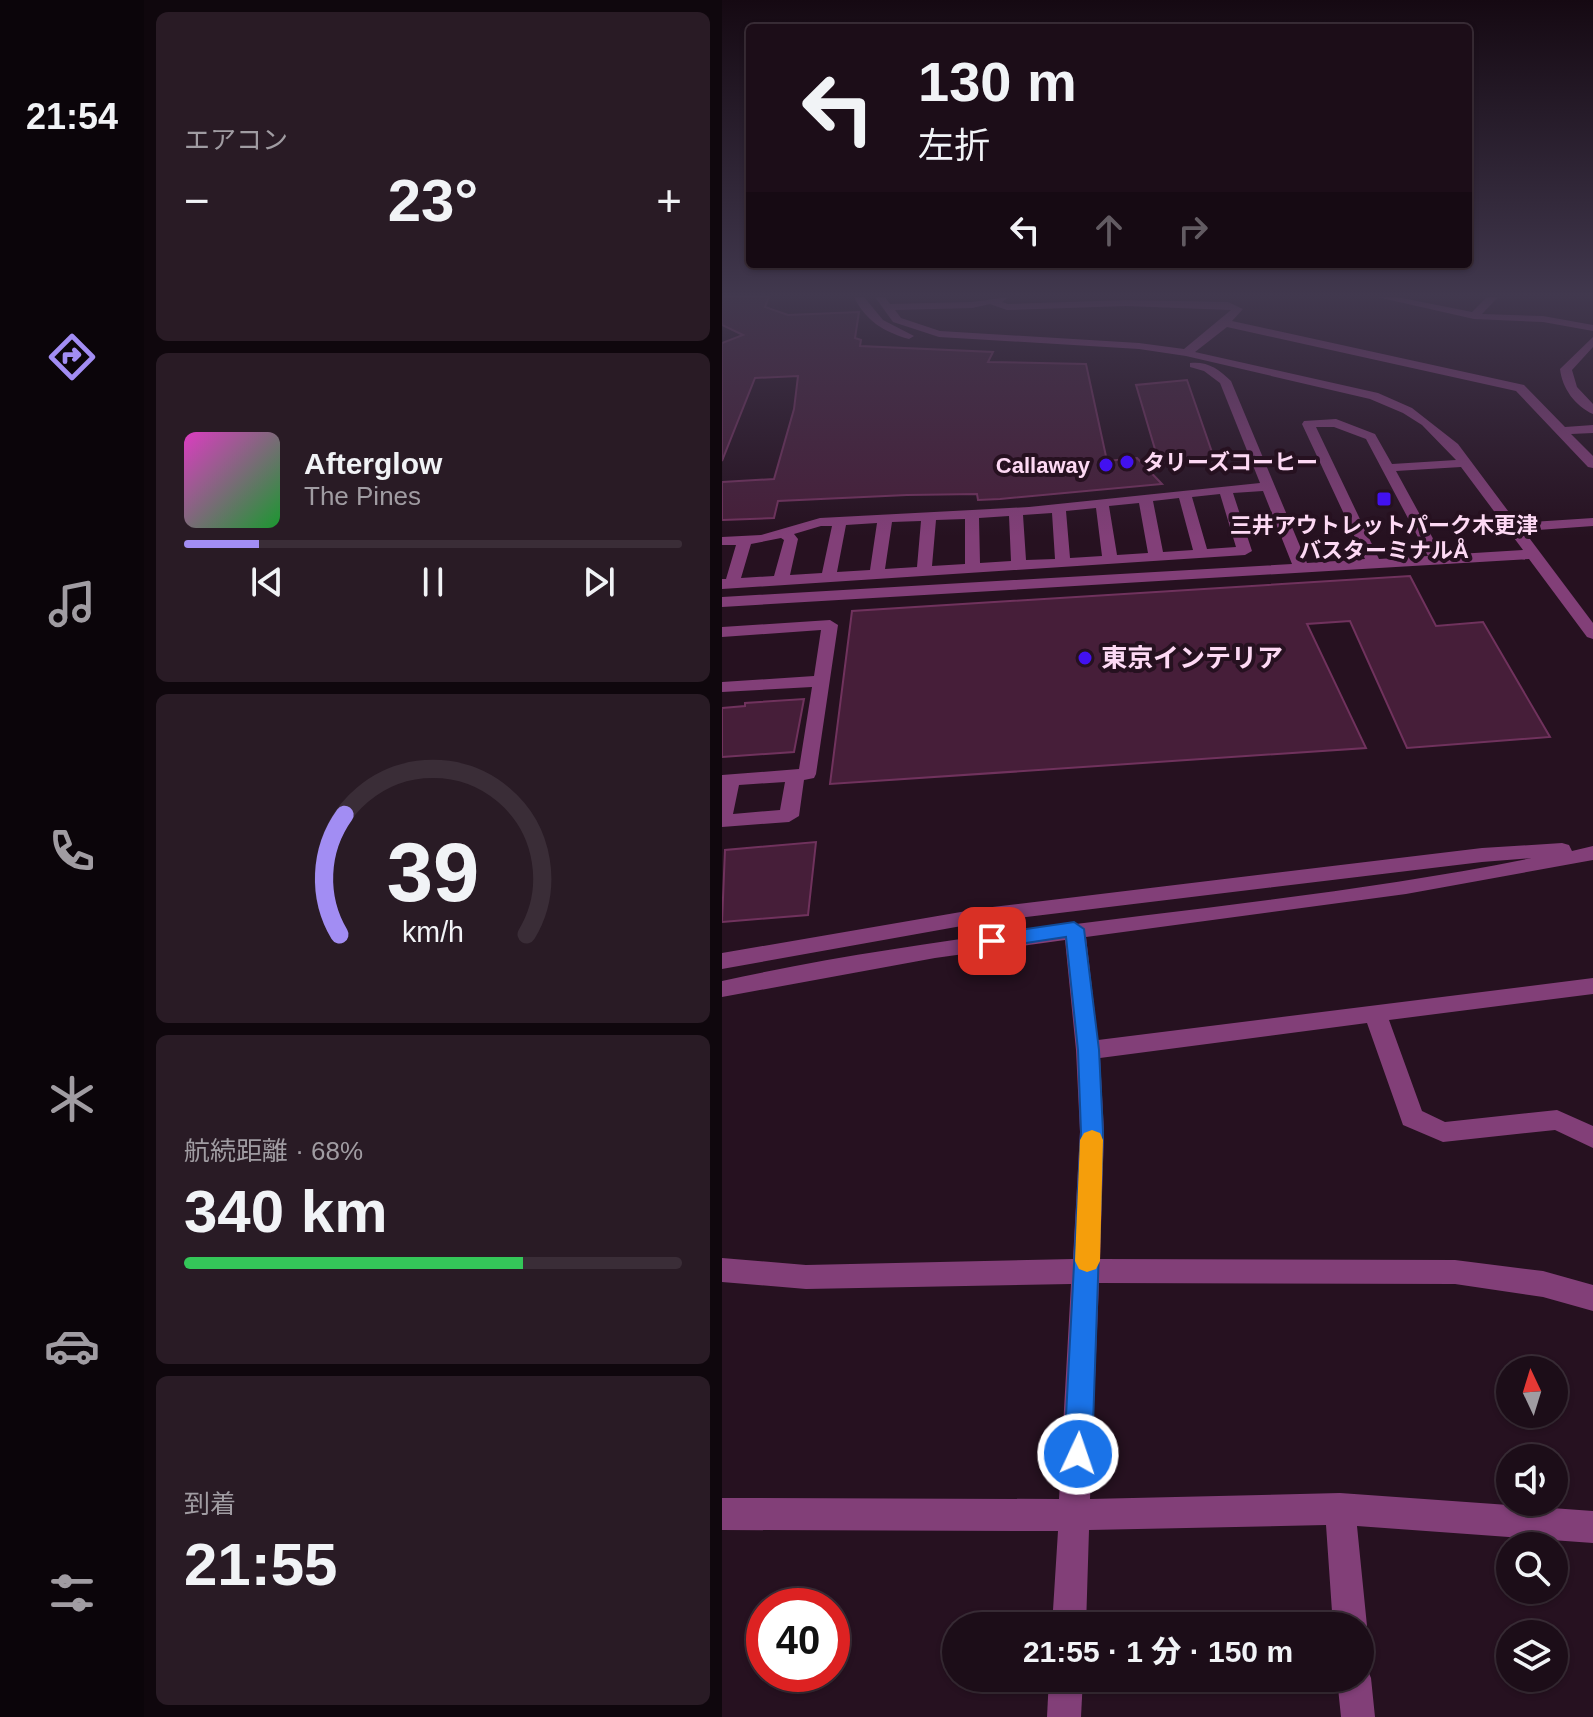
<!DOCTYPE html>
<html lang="ja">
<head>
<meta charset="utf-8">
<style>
  body { margin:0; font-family:Helvetica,"Noto Sans JP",sans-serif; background:#291b25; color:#f1f3f6; height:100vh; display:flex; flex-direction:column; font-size:30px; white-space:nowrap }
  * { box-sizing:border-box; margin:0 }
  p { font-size:26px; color:#a09ca2 }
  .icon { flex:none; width:44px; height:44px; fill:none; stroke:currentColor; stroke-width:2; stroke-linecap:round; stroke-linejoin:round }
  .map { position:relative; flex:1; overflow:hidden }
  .details { display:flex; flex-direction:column; gap:12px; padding:12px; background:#0f070d; width:578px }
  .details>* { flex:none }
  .hud { position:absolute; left:24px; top:24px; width:726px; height:244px; border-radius:8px; box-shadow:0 2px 6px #0004,0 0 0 2px #3a2d37; background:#1c0d18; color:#f1f3f6; overflow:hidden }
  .needle { width:52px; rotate:356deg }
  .fabs { position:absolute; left:774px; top:1356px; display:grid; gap:16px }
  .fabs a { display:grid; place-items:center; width:72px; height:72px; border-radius:50%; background:#1c0d18; box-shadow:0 2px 6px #0004,0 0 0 2px #3a2d37; font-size:40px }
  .speed { position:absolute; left:24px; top:1588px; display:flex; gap:16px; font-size:40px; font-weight:700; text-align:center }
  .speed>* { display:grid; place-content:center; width:104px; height:104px; border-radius:50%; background:#1c0d18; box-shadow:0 2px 6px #0004,0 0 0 2px #3a2d37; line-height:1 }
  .speed .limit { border:12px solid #d22; background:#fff; color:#111 }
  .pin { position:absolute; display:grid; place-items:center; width:68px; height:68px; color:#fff; margin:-34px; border-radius:16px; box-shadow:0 4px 12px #0006 }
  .me { position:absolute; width:88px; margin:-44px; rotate:3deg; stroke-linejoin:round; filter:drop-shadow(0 0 6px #0008) }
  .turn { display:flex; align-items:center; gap:28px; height:168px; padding:0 40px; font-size:36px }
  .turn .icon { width:104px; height:104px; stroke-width:2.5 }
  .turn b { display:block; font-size:56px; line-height:68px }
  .lanes { display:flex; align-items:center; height:76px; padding:0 40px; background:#0003; justify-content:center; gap:40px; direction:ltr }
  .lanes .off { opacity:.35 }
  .big { font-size:60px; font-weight:800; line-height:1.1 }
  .details .tile { flex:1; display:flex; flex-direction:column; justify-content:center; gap:12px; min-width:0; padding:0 28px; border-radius:12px; background:#291b25 }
  .details .dial { align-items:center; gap:0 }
  .dial svg { height:208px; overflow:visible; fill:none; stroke:#3a2d37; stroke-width:7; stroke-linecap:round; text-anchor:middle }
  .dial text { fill:#f1f3f6; stroke:none }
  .song { display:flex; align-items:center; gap:24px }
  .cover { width:96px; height:96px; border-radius:12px; background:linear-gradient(135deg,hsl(310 70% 55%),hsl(130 70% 35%)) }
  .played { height:8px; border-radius:4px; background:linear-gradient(90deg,#a28df3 15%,#3a2d37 15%) }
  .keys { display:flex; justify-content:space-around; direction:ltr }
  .heat { display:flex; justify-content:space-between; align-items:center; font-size:44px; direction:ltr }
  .charge { height:12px; border-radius:6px; background:linear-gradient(90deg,#34c759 68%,#3a2d37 0) }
  .trip { position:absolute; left:220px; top:1612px; width:432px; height:80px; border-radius:40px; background:#1c0d18; box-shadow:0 2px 6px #0004,0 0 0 2px #3a2d37; font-weight:800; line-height:80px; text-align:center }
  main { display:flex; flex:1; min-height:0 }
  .tab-bar { display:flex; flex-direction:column; width:144px; justify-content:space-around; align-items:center; background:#0b050a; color:#a09ca2 }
  .tab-bar .icon { width:56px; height:56px }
  .tab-bar .active { color:#a28df3 }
  .tab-bar b { font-size:36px; color:#f1f3f6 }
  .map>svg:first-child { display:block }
  .building { fill:#461e39; stroke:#70325d; stroke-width:2 }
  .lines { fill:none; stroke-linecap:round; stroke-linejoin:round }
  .minor { fill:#823f78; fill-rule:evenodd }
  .route { fill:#1a73e8; stroke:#114b97; stroke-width:2 }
  .slow { fill:#f59e0b }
  .poi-dot { fill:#4211f0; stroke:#261120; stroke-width:3 }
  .labels { text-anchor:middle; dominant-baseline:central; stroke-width:8; stroke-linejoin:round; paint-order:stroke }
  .far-poi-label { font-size:22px; font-weight:bold; fill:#fdd9f4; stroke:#261120; text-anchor:start }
  .poi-label { font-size:26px; font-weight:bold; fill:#fdd9f4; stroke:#261120; text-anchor:start }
</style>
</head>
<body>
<main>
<nav class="tab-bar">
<b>21:54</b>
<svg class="icon active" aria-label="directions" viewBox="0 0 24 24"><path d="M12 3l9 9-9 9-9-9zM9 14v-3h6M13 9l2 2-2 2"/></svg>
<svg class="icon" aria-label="music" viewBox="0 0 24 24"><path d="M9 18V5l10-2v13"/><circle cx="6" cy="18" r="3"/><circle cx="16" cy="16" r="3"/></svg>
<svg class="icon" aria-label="phone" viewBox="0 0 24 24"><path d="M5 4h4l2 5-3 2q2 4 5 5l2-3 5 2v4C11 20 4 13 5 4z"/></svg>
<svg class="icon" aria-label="climate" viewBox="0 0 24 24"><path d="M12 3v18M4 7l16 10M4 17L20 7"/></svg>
<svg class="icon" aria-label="car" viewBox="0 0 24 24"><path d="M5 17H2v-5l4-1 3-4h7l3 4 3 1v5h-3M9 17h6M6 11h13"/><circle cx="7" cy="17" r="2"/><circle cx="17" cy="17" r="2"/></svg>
<svg class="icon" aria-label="filters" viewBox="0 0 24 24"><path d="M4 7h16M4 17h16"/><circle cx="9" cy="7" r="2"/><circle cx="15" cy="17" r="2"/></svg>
</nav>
<section class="details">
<div class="tile"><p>エアコン</p>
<div class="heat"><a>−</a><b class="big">23°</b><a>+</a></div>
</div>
<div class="tile">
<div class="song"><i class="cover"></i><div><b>Afterglow</b><p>The Pines</p></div></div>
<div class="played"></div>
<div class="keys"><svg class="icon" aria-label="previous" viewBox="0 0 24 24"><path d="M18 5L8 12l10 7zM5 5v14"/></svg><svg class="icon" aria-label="pause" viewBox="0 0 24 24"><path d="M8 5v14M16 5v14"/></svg><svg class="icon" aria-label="next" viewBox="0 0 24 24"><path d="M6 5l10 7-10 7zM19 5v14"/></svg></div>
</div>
<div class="tile dial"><svg viewBox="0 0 100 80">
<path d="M14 69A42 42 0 1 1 86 69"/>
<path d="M14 69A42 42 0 0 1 16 23" stroke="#a28df3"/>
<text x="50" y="56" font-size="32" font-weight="700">39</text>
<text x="50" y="72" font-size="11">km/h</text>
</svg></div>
<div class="tile"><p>航続距離 · 68%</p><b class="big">340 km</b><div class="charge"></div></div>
<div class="tile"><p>到着</p><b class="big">21:55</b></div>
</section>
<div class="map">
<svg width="871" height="1717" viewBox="0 0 871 1717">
  <rect width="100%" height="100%" fill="#261120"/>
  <g class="building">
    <polygon points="0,297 47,297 43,307 66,315 137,312 133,338 139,340 138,346 271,352 266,362 364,364 385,461 415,458 440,484 278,499 256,500 255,494 185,495 56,501 52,518 0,520 0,482 52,479 72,409 76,376 33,378 0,461 0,343 21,335 0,325"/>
    <polygon points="465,380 492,458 435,456 414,385"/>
    <polygon points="688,576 714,626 761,622 828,737 685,748 628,621 585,624 644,748 108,784 130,611"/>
    <polygon points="82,699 72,752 0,757 0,708 23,706 23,703"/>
    <polygon points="94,842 86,915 0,922 3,850"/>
  </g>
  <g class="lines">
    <g class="minor">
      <path d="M 132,297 L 142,297 L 161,320 L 192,336 L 187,339 C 162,332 144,321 132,297 Z"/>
      <path d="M 153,297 L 163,297 L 168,304 L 250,302 L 287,297 L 280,302 L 286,304 L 404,300 L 506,302 L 521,309 L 510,321 L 802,385 L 843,427 L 871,425 L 871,433 L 849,434 L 871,456 L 871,468 L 866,467 L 794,391 L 505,327 L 473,352 L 656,393 L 690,408 L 736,444 L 795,523 L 871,518 L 871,526 L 802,531 L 871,623 L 871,639 L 865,637 L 807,559 L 0,607 L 0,597 L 570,564 L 541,491 L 511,493 L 530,551 L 523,555 L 0,589 L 0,579 L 4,579 L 14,545 L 0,545 L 0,537 L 39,535 L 98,518 L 307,507 L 538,483 L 498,383 L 482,371 L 468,367 L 468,363 C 485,361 497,369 509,381 L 585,563 L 643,559 L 580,424 L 582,421 L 614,419 L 653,434 L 670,464 L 734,460 L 700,425 L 681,413 L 648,399 L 464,356 L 417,349 L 217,337 L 171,322 ZM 268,304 L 285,310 L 404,306 L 509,310 L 462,349 L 417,343 L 218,331 L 179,318 L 173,310 L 250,308 ZM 594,427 L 612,427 L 644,439 L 706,556 L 657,559 ZM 739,467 L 801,550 L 720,555 L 674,471 ZM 498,494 L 514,547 L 485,549 L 470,497 ZM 457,498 L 471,550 L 441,552 L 431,501 ZM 417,503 L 426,553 L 395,555 L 387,506 ZM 374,508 L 380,556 L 348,558 L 344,511 ZM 330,513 L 333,559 L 304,560 L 301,515 ZM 287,516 L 289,561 L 258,563 L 257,518 ZM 243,519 L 243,564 L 210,566 L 214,520 ZM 199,521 L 195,567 L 163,569 L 170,522 ZM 155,523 L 148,570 L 115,572 L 124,525 ZM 99,526 L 110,526 L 100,573 L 68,575 L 76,539 L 72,534 ZM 59,538 L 62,540 L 52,576 L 19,578 L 29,544 Z"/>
      <polygon points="655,297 675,297 750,312 765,297 776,297 760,314 821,316 871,325 871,331 821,322 752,319"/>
      <path d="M 871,337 L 871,347 L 850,370 L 855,387 L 871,404 L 871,414 C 853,406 840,388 838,369 Z"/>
      <path d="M 108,620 L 116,625 L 94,774 L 92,778 L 82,780 L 77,816 L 67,822 L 0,827 L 0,775 L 77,769 L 90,687 L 0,692 L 0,682 L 92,676 L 99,630 L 0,637 L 0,627 ZM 63,782 L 58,810 L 11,814 L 17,785 Z"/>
      <path d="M 840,843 L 847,845 L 850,851 L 871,846 L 871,860 L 684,894 L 364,937 L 376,1040 L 871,978 L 871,994 L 667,1020 L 700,1111 L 723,1122 L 835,1110 L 871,1126 L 871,1148 L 833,1130 L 721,1142 L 681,1125 L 645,1023 L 378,1058 L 382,1132 L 378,1259 L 733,1260 L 821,1271 L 871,1285 L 871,1311 L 821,1297 L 733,1284 L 377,1283 L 368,1499 L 618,1493 L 871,1511 L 871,1543 L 635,1526 L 645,1626 L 638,1639 L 638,1626 L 611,1626 L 604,1525 L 367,1530 L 364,1626 L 330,1626 L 336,1531 L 0,1530 L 0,1498 L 337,1499 L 349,1284 L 84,1289 L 0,1282 L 0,1258 L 84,1265 L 351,1259 L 358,1132 L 354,1050 L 343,940 L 213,958 L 0,997 L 0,981 C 268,922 541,912 810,858 L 760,862 L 262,922 L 0,969 L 0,953 L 262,908 L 760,848 Z"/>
      <polygon points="638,1663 644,1666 649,1678 653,1717 619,1717 615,1678 638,1678"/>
      <polygon points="327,1678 361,1678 359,1717 325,1717"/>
    </g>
  </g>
  <linearGradient id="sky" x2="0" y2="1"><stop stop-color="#150912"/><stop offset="0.55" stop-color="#41384e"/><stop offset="1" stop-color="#41384e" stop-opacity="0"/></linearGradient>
  <rect width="871" height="537" fill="url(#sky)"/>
  <polygon class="route" points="352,922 362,929 377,1050 381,1132 370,1454 366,1464 356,1468 346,1464 342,1454 359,1132 356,1050 344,937 270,948 260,941 270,934"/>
  <polygon class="slow" points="370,1130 378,1133 381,1140 378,1261 374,1269 365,1272 357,1269 353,1261 358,1140 362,1133"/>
  <g class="poi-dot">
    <circle cx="405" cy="462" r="8"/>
    <circle cx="384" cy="465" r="8"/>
    <rect x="654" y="491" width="16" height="16" rx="4"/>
    <circle cx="363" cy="658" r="8"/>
  </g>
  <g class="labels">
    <g class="far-poi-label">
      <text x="421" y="462">タリーズコーヒー</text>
      <text x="368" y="465" text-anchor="end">Callaway</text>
      <text x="662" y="525" text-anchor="middle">三井アウトレットパーク木更津<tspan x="662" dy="25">バスターミナルÅ</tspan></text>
    </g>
    <g class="poi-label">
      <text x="379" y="658">東京インテリア</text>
    </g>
  </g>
</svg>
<div class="fabs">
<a><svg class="needle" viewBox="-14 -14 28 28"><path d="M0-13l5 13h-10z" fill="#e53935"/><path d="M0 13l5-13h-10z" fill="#a09ca2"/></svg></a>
<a><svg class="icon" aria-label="sound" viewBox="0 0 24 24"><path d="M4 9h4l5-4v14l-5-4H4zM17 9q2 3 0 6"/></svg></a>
<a><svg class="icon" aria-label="search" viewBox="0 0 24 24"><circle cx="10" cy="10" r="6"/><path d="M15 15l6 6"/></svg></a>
<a><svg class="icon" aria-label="layers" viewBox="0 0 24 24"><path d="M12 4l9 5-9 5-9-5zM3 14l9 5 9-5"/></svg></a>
</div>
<div class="speed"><div class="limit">40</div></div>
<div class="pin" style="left:270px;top:941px;background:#d93025"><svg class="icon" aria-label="arrive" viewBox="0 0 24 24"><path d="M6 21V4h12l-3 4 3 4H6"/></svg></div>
<svg class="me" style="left:356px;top:1454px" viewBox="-20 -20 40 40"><circle r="17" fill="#1a73e8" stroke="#fff" stroke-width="3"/><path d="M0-11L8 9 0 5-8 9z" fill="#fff"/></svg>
<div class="trip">21:55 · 1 分 · 150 m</div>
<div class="hud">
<div class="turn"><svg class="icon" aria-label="left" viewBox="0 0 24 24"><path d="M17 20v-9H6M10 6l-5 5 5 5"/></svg><div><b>130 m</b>左折</div></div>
<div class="lanes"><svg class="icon" aria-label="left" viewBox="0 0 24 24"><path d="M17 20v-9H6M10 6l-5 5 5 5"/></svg><svg class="icon off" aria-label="ahead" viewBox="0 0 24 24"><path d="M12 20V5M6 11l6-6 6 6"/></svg><svg class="icon off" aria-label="right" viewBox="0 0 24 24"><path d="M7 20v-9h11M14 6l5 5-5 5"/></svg></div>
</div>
</div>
</main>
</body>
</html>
